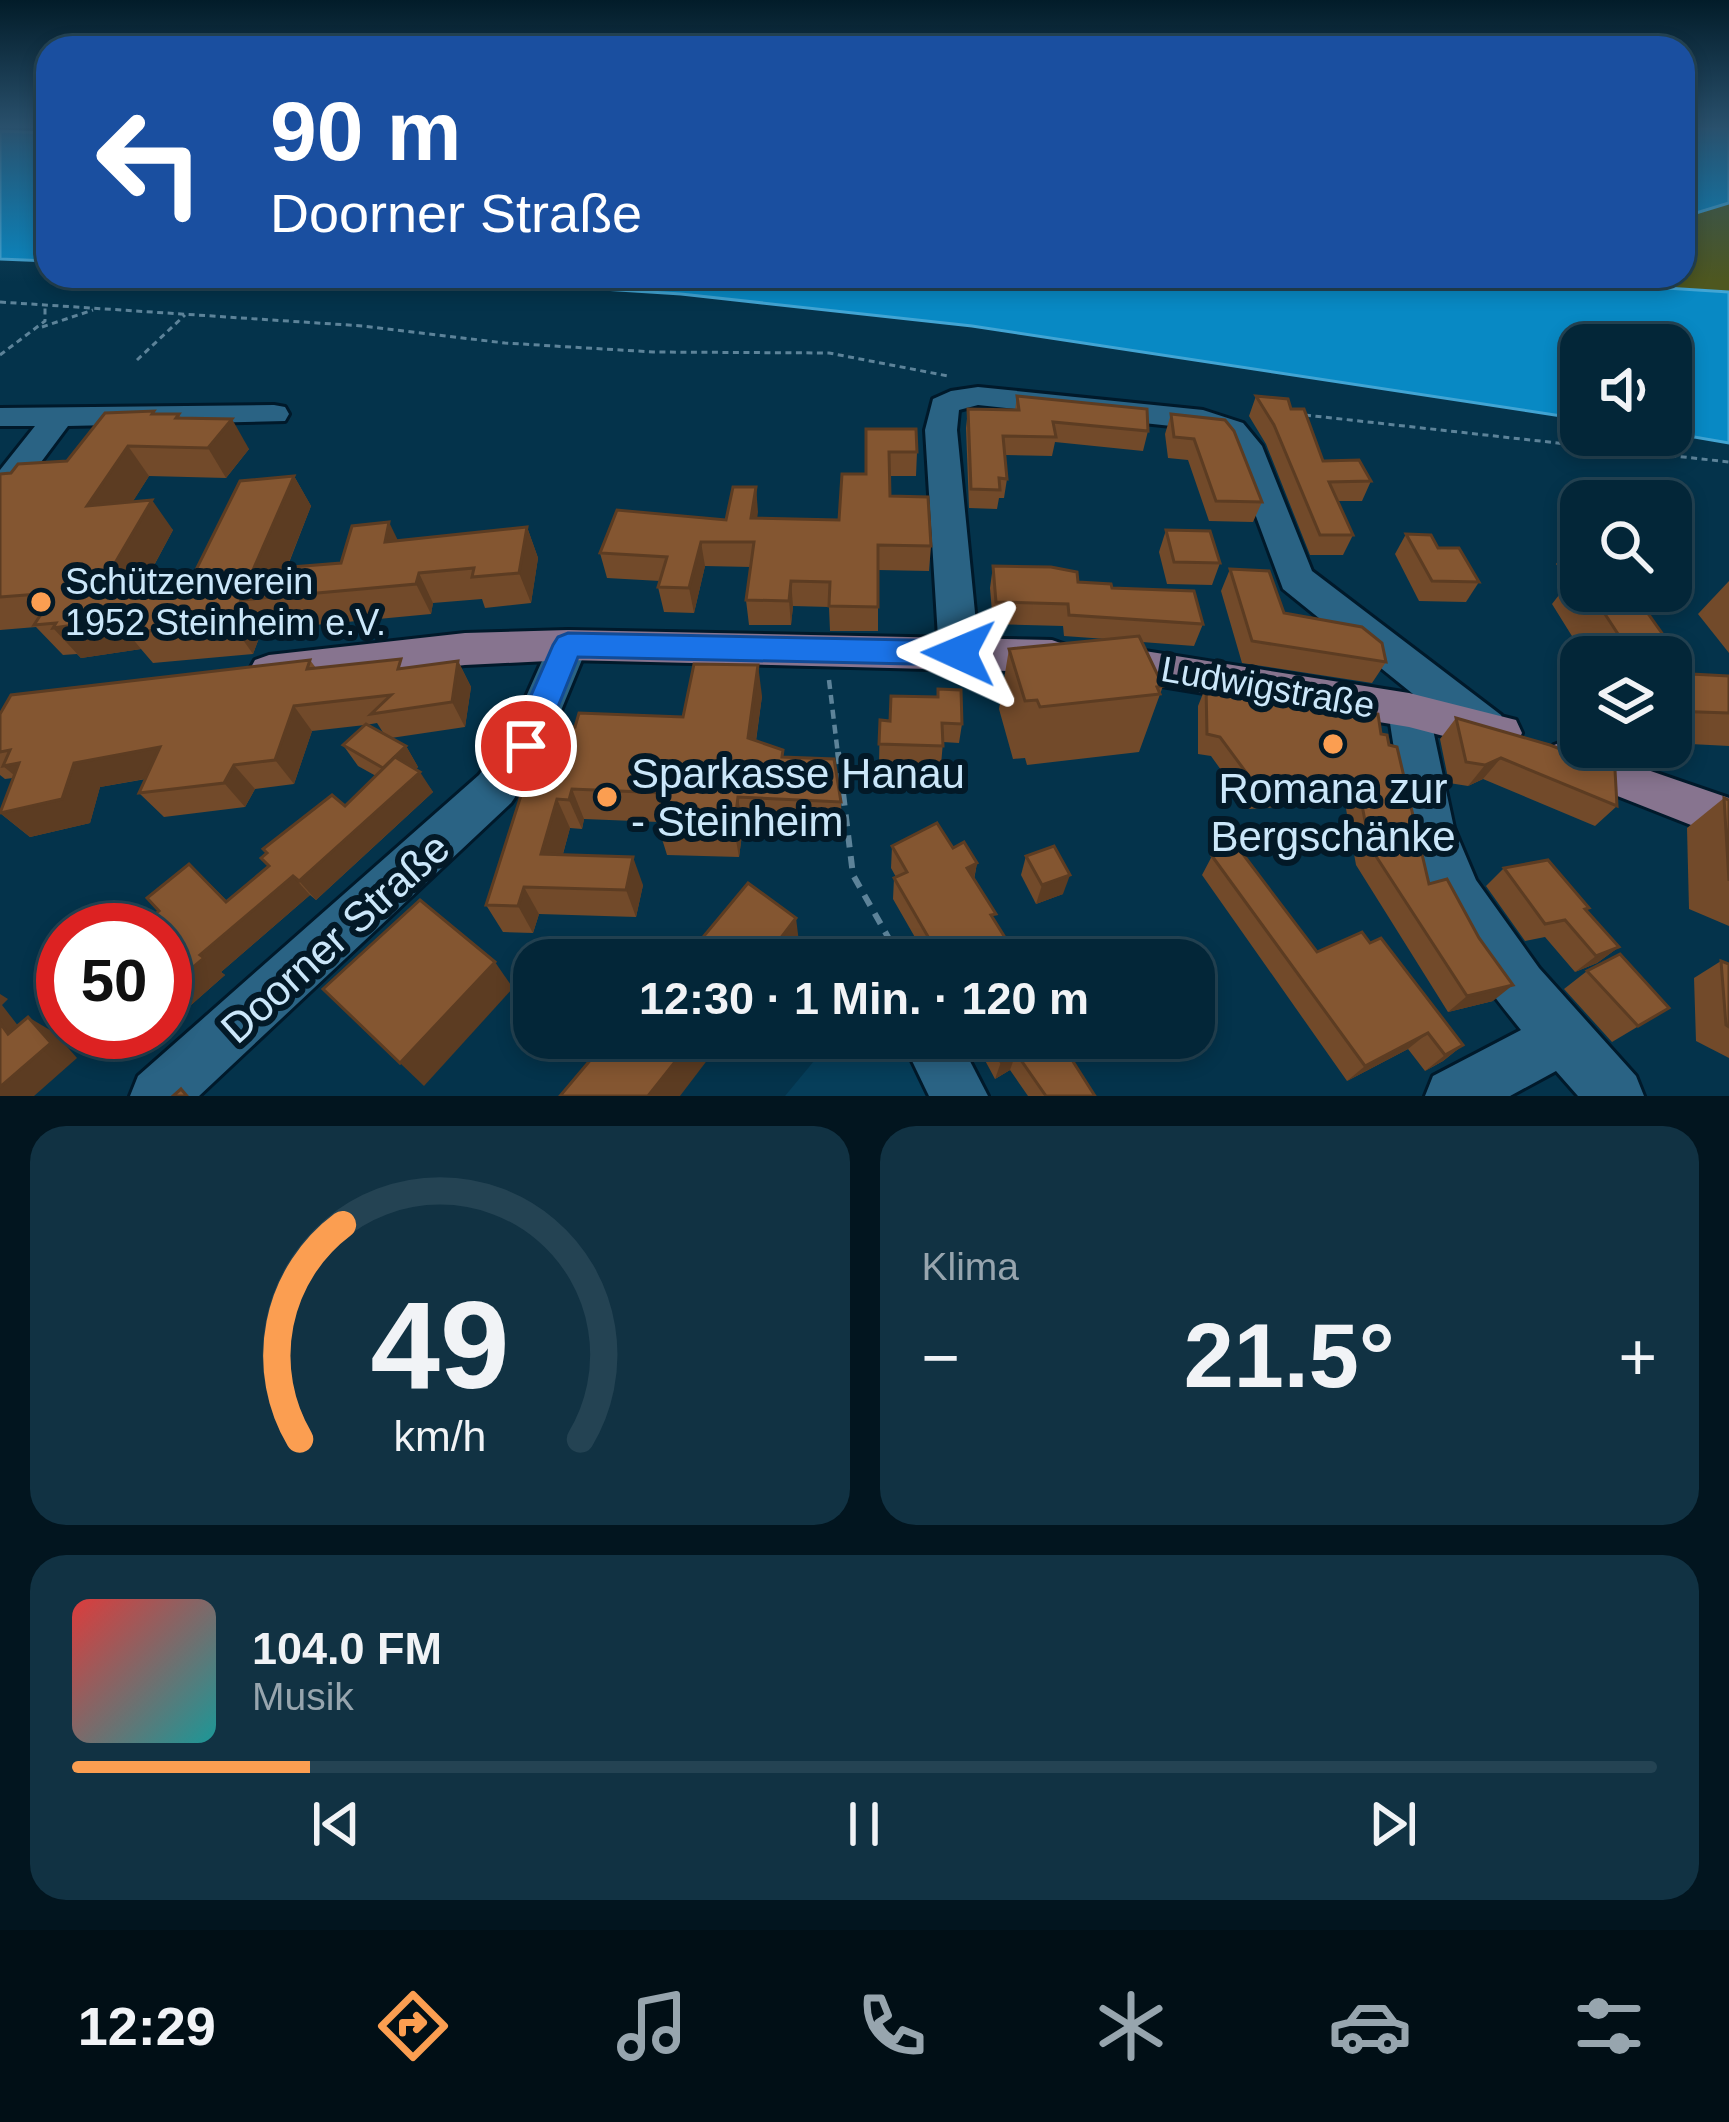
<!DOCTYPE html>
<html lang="de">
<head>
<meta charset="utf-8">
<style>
  body { margin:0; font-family:Arial,sans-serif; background:#113243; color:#f1f3f6; height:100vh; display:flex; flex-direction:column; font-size:45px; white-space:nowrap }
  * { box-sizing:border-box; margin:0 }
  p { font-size:39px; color:#97a5ae }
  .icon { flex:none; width:66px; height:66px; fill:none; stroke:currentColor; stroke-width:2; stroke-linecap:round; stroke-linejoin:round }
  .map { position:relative; height:1096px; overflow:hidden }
  .panel { display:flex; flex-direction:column; gap:30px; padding:30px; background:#02151f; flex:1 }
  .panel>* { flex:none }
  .guide { position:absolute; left:36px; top:36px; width:1659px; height:252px; border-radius:36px; box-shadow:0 6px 18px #0003,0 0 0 3px #244353; background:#1a4fa0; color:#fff; overflow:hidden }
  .fabs { position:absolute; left:1560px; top:324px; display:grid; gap:24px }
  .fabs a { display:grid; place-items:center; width:132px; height:132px; border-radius:24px; background:#032638; box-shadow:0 6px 18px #0003,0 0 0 3px #244353; font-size:60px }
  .speed { position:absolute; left:36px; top:903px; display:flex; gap:24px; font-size:60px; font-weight:700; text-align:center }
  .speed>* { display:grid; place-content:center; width:156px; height:156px; border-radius:50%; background:#032638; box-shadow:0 6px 18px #0003,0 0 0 3px #244353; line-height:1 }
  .speed .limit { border:18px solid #d22; background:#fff; color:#111 }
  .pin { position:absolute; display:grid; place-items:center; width:102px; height:102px; color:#fff; margin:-51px; border:6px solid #fff; border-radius:50%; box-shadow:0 3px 12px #0007 }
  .me { position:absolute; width:132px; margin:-66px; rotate:271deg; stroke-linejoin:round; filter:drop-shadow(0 0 9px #0008) }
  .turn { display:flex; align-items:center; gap:42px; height:252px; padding:0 36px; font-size:54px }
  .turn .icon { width:156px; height:156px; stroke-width:2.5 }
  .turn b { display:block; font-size:84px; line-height:102px }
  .big { font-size:90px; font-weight:700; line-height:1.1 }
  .panel .widget { flex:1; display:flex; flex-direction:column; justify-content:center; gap:18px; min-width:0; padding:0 42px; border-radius:36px; background:#113243 }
  .panel .dial { align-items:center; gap:0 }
  .dial svg { height:312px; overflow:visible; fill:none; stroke:#244353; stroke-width:7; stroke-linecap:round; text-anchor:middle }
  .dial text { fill:#f1f3f6; stroke:none }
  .song { display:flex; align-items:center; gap:36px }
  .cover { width:144px; height:144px; border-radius:18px; background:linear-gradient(135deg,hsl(0 70% 55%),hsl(180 70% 35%)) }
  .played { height:12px; border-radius:6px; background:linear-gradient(90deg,#fb9e51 15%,#244353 15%) }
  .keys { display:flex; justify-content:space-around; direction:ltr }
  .heat { display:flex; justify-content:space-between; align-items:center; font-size:66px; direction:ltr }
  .panel .tiles { flex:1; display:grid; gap:30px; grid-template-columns:1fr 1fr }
  .widget:last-child { grid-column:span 2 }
  .trip { position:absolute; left:513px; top:939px; width:702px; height:120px; border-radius:36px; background:#032638; box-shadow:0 6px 18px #0003,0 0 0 3px #244353; font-weight:700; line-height:120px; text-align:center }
  .dock { display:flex; height:192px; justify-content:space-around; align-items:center; background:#010f16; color:#97a5ae }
  .dock .icon { width:84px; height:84px }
  .dock .current { color:#fb9e51 }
  .dock b { font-size:54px; color:#f1f3f6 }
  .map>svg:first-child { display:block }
  .built { fill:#063e5a }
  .green { fill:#4e571f }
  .water { fill:#0889c4; stroke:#42a5d4; stroke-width:3 }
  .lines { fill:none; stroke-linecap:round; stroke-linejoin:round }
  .minor-casing { stroke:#00192a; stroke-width:6 }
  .major-casing { stroke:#00192a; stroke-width:6 }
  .path-far2 { stroke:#5d8399; stroke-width:3; stroke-dasharray:6 4.5; stroke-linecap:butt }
  .path-far1 { stroke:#5d8399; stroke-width:4.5; stroke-dasharray:9 6; stroke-linecap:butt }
  .path { stroke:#5d8399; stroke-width:6; stroke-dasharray:12 9; stroke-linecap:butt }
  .minor { fill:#2a6384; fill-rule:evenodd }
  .major { fill:#87748f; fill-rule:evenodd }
  .wall { fill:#724a2a; fill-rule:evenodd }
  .shaded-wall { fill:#5c3c22 }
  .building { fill:#845631; stroke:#5c3c22; stroke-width:3 }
  .route { fill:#1a73e8; stroke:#114b97; stroke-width:3 }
  .poi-dot { fill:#fb9e51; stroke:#031927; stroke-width:4.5 }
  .labels { text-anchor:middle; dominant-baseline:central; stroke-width:12; stroke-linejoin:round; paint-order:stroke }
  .poi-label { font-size:36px; fill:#cbe7fa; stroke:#031927; text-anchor:start }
  .street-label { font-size:36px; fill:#cbe7fa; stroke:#031927 }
  .near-poi-label { font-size:42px; fill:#cbe7fa; stroke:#031927; text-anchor:start }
  .near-street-label { font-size:42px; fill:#cbe7fa; stroke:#031927 }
</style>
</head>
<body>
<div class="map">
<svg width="1729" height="1096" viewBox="0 0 1729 1096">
  <rect width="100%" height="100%" fill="#04334b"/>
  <polygon class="built" points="833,1038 901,1038 933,1096 785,1096"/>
  <polygon class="green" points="1729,203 1729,292 1555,281 1382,286 1361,283 1355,276 1683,276 1683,217"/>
  <g class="water">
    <polygon points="1683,128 1729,128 1729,203 1683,217"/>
    <polygon points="0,131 48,133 48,261 0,259"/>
    <polygon points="396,276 1355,276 1361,283 1382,286 1555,281 1729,292 1729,443 1671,433 1671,345 1581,345 1581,419 972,326 681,294"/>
  </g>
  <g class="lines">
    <g class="minor-casing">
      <g id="minor">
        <path d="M 978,387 L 1203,410 L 1243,423 L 1262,446 L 1312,571 L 1501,715 L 1507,728 L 1501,741 C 1471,751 1450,724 1428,706 L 1454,828 L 1476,880 L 1539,968 L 1636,1076 L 1644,1096 L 1578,1096 L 1556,1071 L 1510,1096 L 1425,1096 L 1433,1076 L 1521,1030 C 1429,917 1409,852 1388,710 L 1394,698 L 1413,694 L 1283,589 L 1231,449 L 1221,437 L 1199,429 L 978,405 L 959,410 L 957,430 L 979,653 L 973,664 L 959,669 L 945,664 L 939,653 L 925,430 L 933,399 L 951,391 Z"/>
        <polygon points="274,405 285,407 289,414 285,421 68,426 12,501 0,504 0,470 35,426 0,426 0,408"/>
        <polygon points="568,630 582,634 588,645 541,759 511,803 199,1096 130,1096 138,1076 479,775 509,735 554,634"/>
        <polygon points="901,1038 958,1038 988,1096 929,1096"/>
      </g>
    </g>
    <g class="major-casing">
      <g id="major">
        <polygon points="568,630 1052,640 1066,645 1072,656 1066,667 1052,672 568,660 465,665 269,687 255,682 249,671 255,660 269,655 465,633"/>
        <polygon points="1107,645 1409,693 1516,720 1522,733 1516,746 1501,751 1409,727 1107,677 1093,672 1087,661 1093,650"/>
        <polygon points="1570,739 1581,747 1729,798 1729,840 1554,771 1548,758 1554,745"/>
      </g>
    </g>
    <g class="path-far2">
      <polyline points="0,302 363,326 505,343 653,352 829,353 948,376"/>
      <polyline points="42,327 93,310"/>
      <polyline points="0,355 45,321 45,305"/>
      <polyline points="137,360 185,315"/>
      <polyline points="1305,415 1729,462"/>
    </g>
    <polyline class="path-far1" points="829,680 838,755"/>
    <polyline class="path" points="838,752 853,875 901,960"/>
    <use href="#minor" class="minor"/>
    <use href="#major" class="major"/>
  </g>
  <g class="wall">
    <polygon points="1017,396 1148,431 1143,451 1055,442 1052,456 1005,455 1007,479 1004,498 999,498 997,509 969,508 966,428 968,409 1015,410"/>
    <polygon points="1256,396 1291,409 1323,461 1371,481 1362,501 1338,501 1353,535 1343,555 1310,555 1266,444 1249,416"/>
    <polygon points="154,411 156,414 179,414 181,418 249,449 226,478 149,476 133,501 173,530 143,586 190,582 294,476 311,506 287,568 341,563 398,540 527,527 538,558 531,603 485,608 482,599 433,603 431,614 262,630 253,654 153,663 141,649 81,658 77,654 63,655 36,627 0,630 0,474 67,461"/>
    <polygon points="1171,414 1262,502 1253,522 1209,521 1188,460 1168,458 1165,434"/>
    <polygon points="866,429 917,452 916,476 890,476 890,496 931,546 929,571 878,570 878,631 830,631 829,607 793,606 791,625 749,625 746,600 751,567 705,566 694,613 664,612 658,587 660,581 607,578 600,553 726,520 756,487 757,518 839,520 866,474"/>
    <polygon points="1166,530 1220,563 1212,585 1167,584 1159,552"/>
    <polygon points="1406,534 1479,582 1466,602 1419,601 1395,554"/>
    <polygon points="1572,542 1581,542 1581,591 1665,591 1662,595 1635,594 1691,674 1729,676 1729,746 1671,743 1671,657 1585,657 1552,604 1569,582 1556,564"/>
    <polygon points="1671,561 1681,573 1671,584"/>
    <polygon points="993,566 1112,588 1203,624 1194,646 1142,642 1163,686 1139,752 1027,765 1025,758 1013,759 999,709 1009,649 1106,639 1064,636 1063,626 993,624 990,588"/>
    <polygon points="1230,569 1284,613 1386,662 1372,683 1242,663 1221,591"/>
    <polygon points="1729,581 1729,653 1698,614"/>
    <path d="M 310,660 L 316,668 L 406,668 L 458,661 L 471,687 L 465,727 L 391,738 L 406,746 L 418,767 L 416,769 L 433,792 L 316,900 L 310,895 L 221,972 L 225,975 L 165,1028 L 209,883 L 227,901 L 345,806 L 376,776 L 358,766 L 343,745 L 365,725 L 312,731 L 294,784 L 255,789 L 245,807 L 164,817 L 139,793 L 146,779 L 100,787 L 90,823 L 30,837 L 0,813 L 13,778 L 5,779 L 0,775 L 0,714 ZM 377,723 L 384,734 L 366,725 Z"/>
    <polygon points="1206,686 1381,734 1389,745 1429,884 1493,1001 1448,1012 1356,865 1345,803 1249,809 1211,756 1198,754 1198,706"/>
    <polygon points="762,696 756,741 784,757 841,802 842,831 743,827 739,857 667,855 658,826 659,822 584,819 582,829 570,828 563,854 643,885 636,917 539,914 533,933 503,932 486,905 575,727 683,717"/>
    <polygon points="1456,718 1617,806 1595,826 1483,779 1468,786 1449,783 1440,739"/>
    <polygon points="880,720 962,724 959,743 943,742 941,765 879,763"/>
    <polygon points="1724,798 1729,800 1729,926 1689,909 1687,828"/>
    <polygon points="892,846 953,848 977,863 974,880 994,920 1019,960 928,960 893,899 894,878 896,877 891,868"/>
    <polygon points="1026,856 1063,894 1036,904 1021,875"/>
    <polygon points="1212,856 1317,952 1370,943 1463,1045 1443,1061 1425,1071 1408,1049 1347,1081 1202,875"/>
    <polygon points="1504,868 1589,908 1586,910 1619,947 1597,963 1575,972 1545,937 1525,941 1486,886"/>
    <polygon points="1721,961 1729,964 1729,1058 1696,1041 1694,978"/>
    <polygon points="1587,971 1669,1008 1612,1042 1564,989"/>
    <polygon points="973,1038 1062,1038 1060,1041 1095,1096 1028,1096 1010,1070 995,1079"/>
  </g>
  <g class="shaded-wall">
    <polygon points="232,419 249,449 226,478 208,448"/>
    <polygon points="128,446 149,476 111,536 87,506"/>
    <polygon points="294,476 311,506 275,597 253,570"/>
    <polygon points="756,487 758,512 754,543 751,518"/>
    <polygon points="152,500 173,530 140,591 142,619 108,575"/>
    <polygon points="389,522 404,553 385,542"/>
    <polygon points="527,527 538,558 531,603 519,573"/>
    <polygon points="701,542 705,566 694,613 689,588"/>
    <polygon points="419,573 433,603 431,614 416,584"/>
    <polygon points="791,581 793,606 791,625 789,601"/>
    <polygon points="241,600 262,630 253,654 231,623"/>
    <polygon points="137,616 128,633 141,649 81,658 53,628"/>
    <polygon points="458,661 471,687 465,727 452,702"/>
    <polygon points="758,665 762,696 752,768 748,738"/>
    <polygon points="294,706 312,731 294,784 275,760"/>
    <polygon points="406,746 418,767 397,789 383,768"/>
    <polygon points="160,747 183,772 100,787 90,823 30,837 0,813 74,763"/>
    <polygon points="1501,758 1483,779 1468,786 1485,765"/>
    <polygon points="19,763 32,790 3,766"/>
    <polygon points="234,765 255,789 245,807 224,783"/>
    <polygon points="420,772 433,792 316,900 299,881"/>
    <polygon points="572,789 584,819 582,829 569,800"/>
    <polygon points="738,797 743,827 739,857 734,829"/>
    <polygon points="557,799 570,828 555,882 541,854"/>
    <polygon points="633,857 643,885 636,917 626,890"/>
    <polygon points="977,863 973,884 967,868"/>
    <polygon points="189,864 243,918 293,876 310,895 221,972 225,975 165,1028 165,991 200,955"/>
    <polygon points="1070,875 1063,894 1036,904 1042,885"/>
    <polygon points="524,887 539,914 533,933 518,906"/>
    <polygon points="796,918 800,950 792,960 764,960"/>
    <polygon points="941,943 939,960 933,960 934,947"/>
    <polygon points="1619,947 1597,963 1575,972 1596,956"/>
    <polygon points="495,962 513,988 424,1086 400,1063"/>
    <polygon points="1513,985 1493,1001 1448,1012 1467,996"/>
    <polygon points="0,994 8,999 2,1005 36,1049 8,1034 0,1023"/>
    <polygon points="28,1017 55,1033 77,1058 34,1096 0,1096 0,1087"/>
    <polygon points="121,1032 160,1032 144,1046"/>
    <polygon points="1428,1033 1408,1049 1347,1081 1365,1066"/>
    <polygon points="694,1038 716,1038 718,1046 680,1096 648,1096"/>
    <polygon points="720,1038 733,1038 724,1050"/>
    <polygon points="1463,1045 1443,1061 1425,1071 1445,1055"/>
    <polygon points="1016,1053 1010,1070 995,1079 1001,1062"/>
  </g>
  <g class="building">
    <polygon points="1017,396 1147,409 1148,431 1053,422 1056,437 1003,436 1007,479 999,478 1000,490 971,489 968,409 1019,410"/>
    <polygon points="1256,396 1288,399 1291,409 1304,409 1323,461 1359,460 1371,481 1329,482 1353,535 1320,535 1274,425"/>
    <polygon points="154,411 152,414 179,414 176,418 232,419 208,448 128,446 87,506 152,500 108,575 126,573 117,589 190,582 240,481 294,476 253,570 341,563 352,526 389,522 385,542 527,527 519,573 472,577 474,568 419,573 416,584 241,600 231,623 128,633 137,616 53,628 56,623 34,625 47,605 31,606 39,594 0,597 0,474 11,473 18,464 67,461 105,413"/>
    <polygon points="1171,414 1225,420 1234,431 1262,502 1216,501 1194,439 1174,437"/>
    <polygon points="866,429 916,429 917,452 889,452 890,496 928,497 931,546 878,545 878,607 829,606 830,582 791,581 789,601 746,600 754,542 701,542 689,588 658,587 667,557 600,553 617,510 726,520 733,487 756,487 751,518 839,520 842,474 866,474"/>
    <polygon points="1166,530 1210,531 1220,563 1174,562"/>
    <polygon points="1406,534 1431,535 1438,548 1459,548 1479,582 1432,581"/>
    <polygon points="1572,542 1581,542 1581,554"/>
    <polygon points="1671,561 1681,573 1671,573"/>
    <polygon points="993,566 1051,567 1077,572 1078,582 1111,584 1112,588 1194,591 1203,624 1069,615 1068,604 996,602"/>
    <polygon points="1230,569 1269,571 1284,613 1362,627 1382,643 1386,662 1252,641"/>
    <polygon points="1590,591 1632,591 1691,674 1729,676 1729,713 1671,711 1671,657 1633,657"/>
    <polygon points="1139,636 1163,686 1157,687 1160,694 1040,707 1037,700 1025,701 1009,649"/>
    <polygon points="401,659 398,669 458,661 452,702 371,714 391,695 294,706 275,760 234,765 224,783 139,793 160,747 74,763 62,799 0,813 19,763 3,766 10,750 0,752 0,714 11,695 310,660 307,669"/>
    <polygon points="694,664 758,665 748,738 783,750 782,757 834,759 841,802 738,797 734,829 658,826 665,793 572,789 569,800 557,799 541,854 633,857 626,890 524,887 518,906 486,905 541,733 550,726 575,727 579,713 683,717"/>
    <polygon points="1206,686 1378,714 1381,734 1387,735 1389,745 1397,747 1429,884 1447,879 1479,938 1513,985 1467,996 1370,847 1358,784 1259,790 1220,737 1207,734"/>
    <polygon points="938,689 961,690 962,724 942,723 943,746 879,744 880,720 890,721 891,696 938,697"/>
    <polygon points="1456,718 1550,745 1615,770 1617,806 1501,758 1485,765 1466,762"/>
    <polygon points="366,724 406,746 383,768 343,745"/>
    <polygon points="395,757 420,772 299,881 293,876 200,955 204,958 165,991 165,930 137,930 159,911 147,898 189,864 226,902 269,866 261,858 267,853 263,849 332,795 345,806"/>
    <polygon points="1724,798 1729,800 1729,881"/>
    <polygon points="937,823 953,848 964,842 977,863 967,868 996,914 991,915 1019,960 951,960 941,943 934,947 894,878 907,872 892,846"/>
    <polygon points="1236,845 1317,952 1362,932 1370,943 1381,938 1463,1045 1445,1055 1428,1033 1365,1066 1212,856"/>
    <polygon points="1054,846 1070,875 1042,885 1026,856"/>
    <polygon points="1548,860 1589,908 1585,909 1619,947 1596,956 1565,920 1545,924 1504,868"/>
    <polygon points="748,883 796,918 764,960 684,960"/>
    <polygon points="420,900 495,962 400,1063 323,989"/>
    <polygon points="1620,954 1669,1008 1638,1026 1587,971"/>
    <polygon points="1721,961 1729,964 1729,1027 1726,1025"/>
    <polygon points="28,1017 51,1043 0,1087 0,1023 8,1034"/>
    <polygon points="609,1038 694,1038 648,1096 560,1096"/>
    <polygon points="987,1038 1058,1038 1095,1096 1046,1096 1016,1053 1001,1062"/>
    <polygon points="181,1089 187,1096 173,1096"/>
  </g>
  <linearGradient id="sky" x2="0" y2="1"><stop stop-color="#021c29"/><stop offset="0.45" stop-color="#29506c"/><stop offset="1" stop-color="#29506c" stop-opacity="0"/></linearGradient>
  <rect width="1729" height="282" fill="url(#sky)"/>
  <polygon class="route" points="568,633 959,641 970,645 975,653 970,662 959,665 578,657 538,756 526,760 514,756 509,746 553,645 558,637"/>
  <g class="poi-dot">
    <circle cx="41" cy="602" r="12"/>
    <circle cx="1333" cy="744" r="12"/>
    <circle cx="607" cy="797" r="12"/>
  </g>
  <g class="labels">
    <g class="poi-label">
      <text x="65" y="581">Schützenverein<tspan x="65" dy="41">1952 Steinheim e.V.</tspan></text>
    </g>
    <g class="street-label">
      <text transform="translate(1268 687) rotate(10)">Ludwigstraße</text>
    </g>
    <g class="near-poi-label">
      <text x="631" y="773">Sparkasse Hanau<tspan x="631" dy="48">- Steinheim</tspan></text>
      <text x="1333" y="788" text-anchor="middle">Romana zur<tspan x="1333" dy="48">Bergschänke</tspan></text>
    </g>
    <g class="near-street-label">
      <text transform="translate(335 938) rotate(-42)">Doorner Straße</text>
    </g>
  </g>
</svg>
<div class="fabs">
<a><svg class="icon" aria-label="sound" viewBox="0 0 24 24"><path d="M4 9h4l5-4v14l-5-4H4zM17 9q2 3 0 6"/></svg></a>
<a><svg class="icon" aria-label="search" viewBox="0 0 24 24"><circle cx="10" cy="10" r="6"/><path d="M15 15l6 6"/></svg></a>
<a><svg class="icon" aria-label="layers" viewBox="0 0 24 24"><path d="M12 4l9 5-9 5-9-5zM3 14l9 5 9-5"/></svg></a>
</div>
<div class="speed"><div class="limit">50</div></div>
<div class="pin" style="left:526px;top:746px;background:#d93025"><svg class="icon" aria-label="arrive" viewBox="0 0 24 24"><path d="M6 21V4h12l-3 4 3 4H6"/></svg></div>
<svg class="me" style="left:959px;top:653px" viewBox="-20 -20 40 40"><path d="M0-17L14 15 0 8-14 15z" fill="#1a73e8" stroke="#fff" stroke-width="4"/></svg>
<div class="trip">12:30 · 1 Min. · 120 m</div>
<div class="guide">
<div class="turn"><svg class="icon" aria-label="left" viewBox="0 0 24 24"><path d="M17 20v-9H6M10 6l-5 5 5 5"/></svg><div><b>90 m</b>Doorner Straße</div></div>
</div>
</div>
<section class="panel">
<div class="tiles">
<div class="widget dial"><svg viewBox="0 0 100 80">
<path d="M14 69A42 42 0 1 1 86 69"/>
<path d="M14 69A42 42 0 0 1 25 14" stroke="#fb9e51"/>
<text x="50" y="56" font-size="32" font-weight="700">49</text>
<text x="50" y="72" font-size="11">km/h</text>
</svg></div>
<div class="widget"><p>Klima</p>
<div class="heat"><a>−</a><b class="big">21.5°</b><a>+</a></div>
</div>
<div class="widget">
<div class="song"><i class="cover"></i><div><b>104.0 FM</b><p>Musik</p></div></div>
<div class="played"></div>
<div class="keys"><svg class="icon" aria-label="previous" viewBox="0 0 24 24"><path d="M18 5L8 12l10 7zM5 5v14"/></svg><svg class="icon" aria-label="pause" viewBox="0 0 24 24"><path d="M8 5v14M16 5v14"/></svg><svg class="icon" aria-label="next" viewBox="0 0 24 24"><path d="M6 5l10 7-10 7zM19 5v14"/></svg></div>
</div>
</div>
</section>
<nav class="dock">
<b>12:29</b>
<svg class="icon current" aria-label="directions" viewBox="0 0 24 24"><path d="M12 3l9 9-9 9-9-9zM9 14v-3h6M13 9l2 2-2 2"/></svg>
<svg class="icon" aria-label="music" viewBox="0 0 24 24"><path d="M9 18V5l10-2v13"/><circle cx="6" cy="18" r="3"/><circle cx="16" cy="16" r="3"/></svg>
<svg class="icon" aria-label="phone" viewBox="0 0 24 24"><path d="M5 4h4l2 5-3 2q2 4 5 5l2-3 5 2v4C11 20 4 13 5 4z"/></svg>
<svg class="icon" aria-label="climate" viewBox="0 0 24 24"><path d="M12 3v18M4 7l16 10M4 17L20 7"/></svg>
<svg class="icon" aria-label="car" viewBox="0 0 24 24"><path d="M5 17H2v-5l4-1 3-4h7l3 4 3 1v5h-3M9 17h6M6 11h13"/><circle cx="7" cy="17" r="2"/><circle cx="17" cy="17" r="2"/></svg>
<svg class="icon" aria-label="filters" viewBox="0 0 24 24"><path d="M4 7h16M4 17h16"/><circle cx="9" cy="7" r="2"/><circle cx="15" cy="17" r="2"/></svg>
</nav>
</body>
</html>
